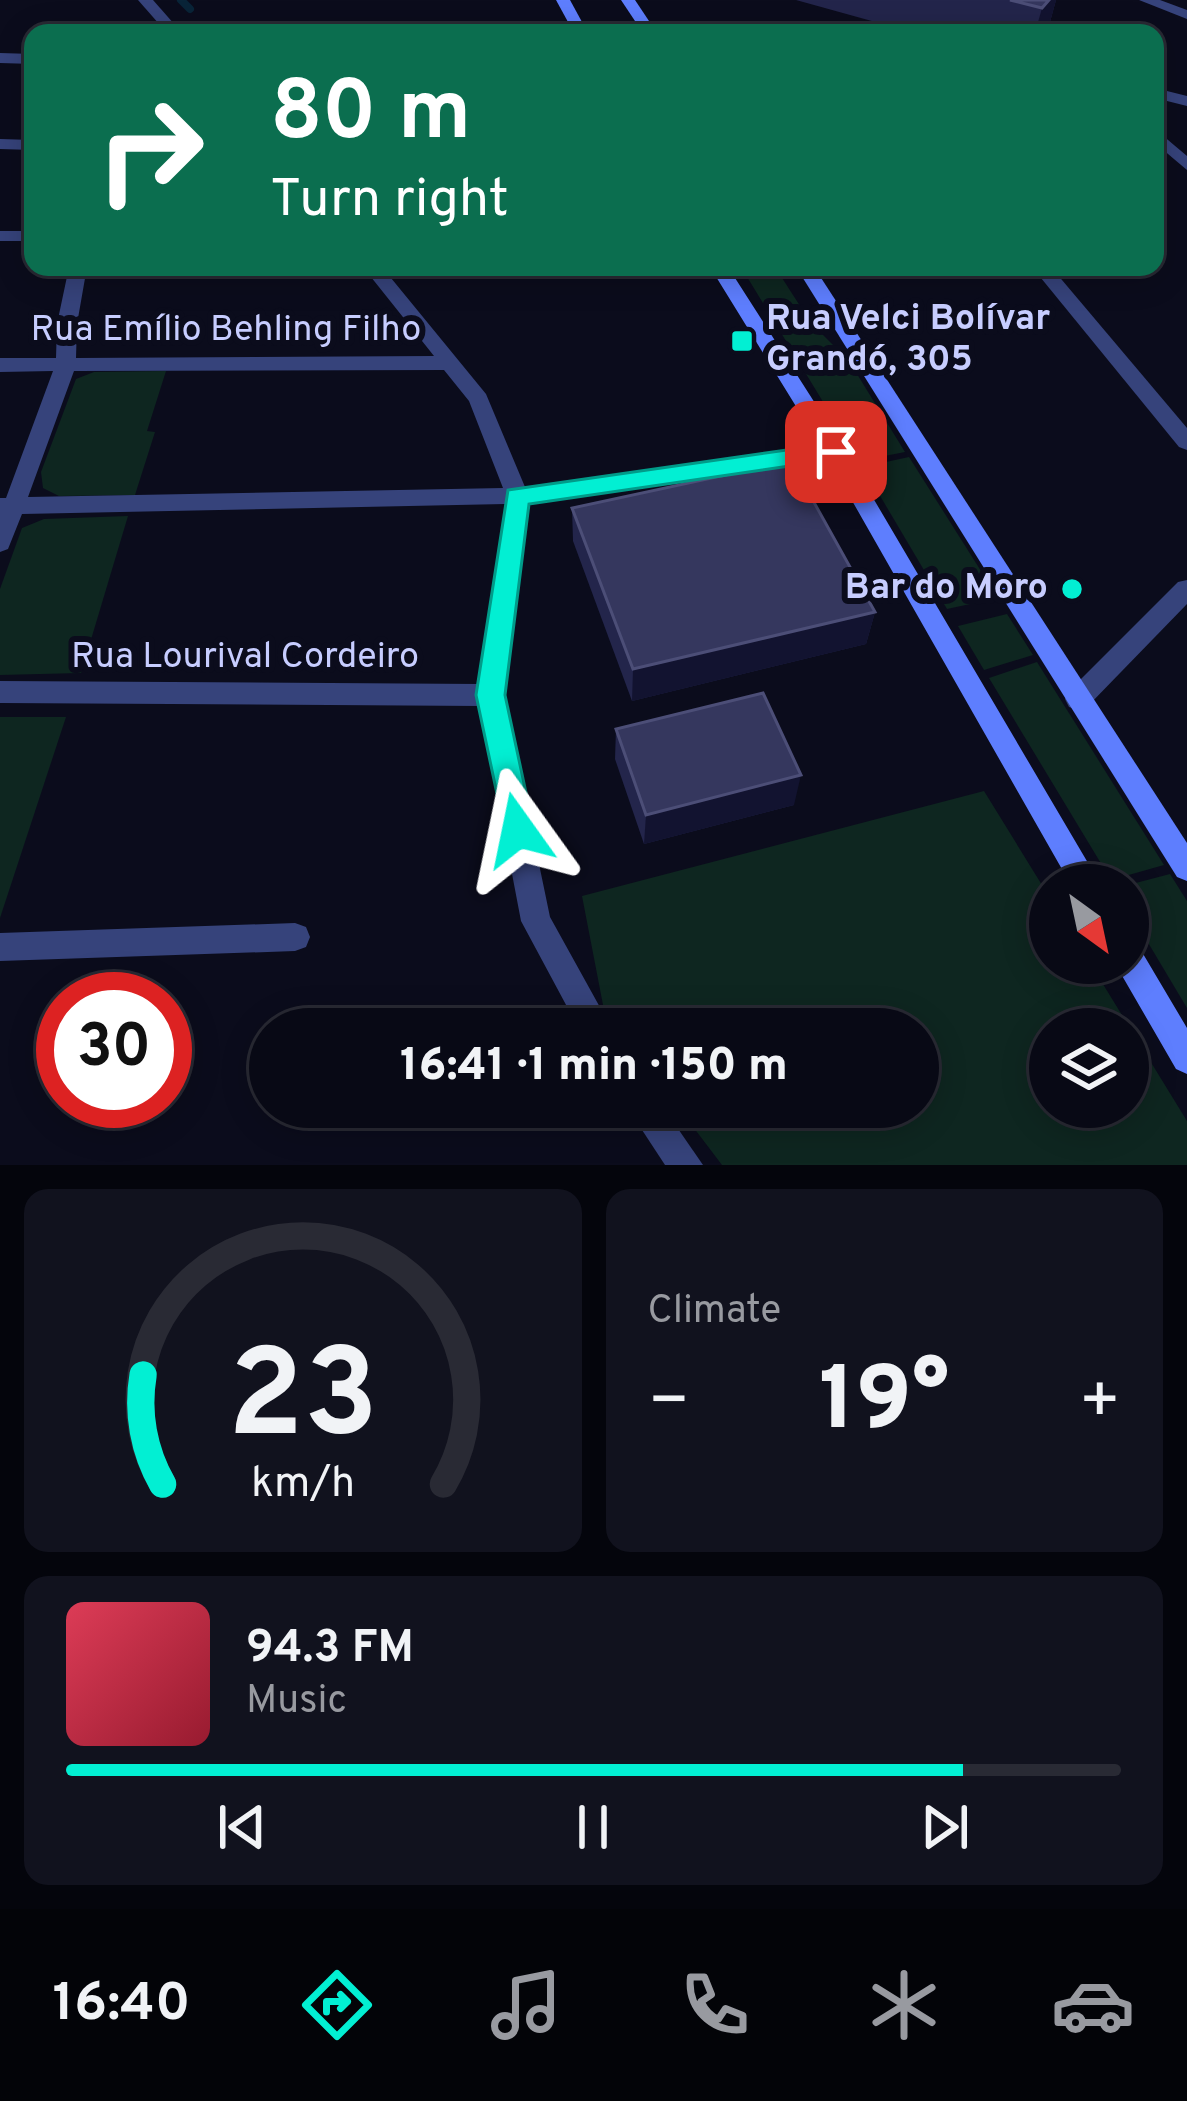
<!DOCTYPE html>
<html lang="en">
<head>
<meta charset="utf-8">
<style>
  body { margin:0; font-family:Overpass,sans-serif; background:#11121e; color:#f1f3f6; height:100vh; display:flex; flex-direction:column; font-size:45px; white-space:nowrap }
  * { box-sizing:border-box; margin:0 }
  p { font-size:39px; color:#989aa0 }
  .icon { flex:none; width:66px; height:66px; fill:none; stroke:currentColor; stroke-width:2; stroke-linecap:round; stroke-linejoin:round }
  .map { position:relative; height:1165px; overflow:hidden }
  .sheet { display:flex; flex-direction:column; gap:24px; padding:24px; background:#04050c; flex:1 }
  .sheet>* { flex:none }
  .hud { position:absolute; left:24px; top:24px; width:1140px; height:252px; border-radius:24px; box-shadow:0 6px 30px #0003,0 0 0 3px #292a34; background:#0b6e4f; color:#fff; overflow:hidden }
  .needle { width:78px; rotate:147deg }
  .fabs { position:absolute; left:1029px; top:864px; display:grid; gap:24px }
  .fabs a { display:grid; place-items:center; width:120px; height:120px; border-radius:50%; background:#080915; box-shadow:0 6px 30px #0003,0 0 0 3px #292a34; font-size:60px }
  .speed { position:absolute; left:36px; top:972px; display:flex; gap:24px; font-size:60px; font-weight:700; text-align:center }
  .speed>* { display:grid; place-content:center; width:156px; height:156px; border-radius:50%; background:#080915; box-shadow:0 6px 30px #0003,0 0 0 3px #292a34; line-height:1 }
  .speed .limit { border:18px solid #d22; background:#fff; color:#111 }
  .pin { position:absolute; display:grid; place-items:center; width:102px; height:102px; color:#fff; margin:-51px; border-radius:24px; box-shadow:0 6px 18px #0006 }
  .me { position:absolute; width:132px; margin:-66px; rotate:348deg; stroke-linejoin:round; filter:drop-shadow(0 0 9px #0008) }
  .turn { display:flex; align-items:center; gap:42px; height:252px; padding:0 48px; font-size:54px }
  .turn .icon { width:156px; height:156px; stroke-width:2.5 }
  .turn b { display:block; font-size:84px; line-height:102px }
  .big { font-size:90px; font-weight:800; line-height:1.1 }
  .sheet .tile { flex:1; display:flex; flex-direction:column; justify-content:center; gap:18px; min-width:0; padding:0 42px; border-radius:24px; background:#11121e }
  .sheet .dial { align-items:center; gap:0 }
  .dial svg { height:312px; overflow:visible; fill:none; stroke:#292a34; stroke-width:7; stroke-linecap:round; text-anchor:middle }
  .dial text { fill:#f1f3f6; stroke:none }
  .song { display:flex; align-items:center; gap:36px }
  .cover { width:144px; height:144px; border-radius:18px; background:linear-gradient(135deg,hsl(350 70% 55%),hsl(350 70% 35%)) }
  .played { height:12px; border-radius:6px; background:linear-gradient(90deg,#02efd3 85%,#292a34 85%) }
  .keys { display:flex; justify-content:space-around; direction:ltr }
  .heat { display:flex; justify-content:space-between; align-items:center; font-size:66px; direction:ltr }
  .sheet .tiles { flex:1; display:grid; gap:24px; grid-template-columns:1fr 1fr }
  .tile:last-child { grid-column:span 2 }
  .trip { position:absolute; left:249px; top:1008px; width:690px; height:120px; border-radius:60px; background:#080915; box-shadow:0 6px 30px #0003,0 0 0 3px #292a34; font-weight:800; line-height:120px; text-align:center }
  .tab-bar { display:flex; height:192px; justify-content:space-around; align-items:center; background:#030408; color:#989aa0 }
  .tab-bar .icon { width:84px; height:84px }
  .tab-bar .active { color:#02efd3 }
  .tab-bar b { font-size:54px; color:#f1f3f6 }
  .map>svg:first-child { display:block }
  .green { fill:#0e2620; fill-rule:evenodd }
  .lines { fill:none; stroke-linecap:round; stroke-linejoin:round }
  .stream { stroke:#092438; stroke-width:8 }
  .minor { fill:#36437b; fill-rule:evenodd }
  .secondary { fill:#5e7efe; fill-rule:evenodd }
  .wall { fill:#23254b }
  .shaded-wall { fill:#121330 }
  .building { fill:#35375e; stroke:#4c4e77; stroke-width:3 }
  .route { fill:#02efd3; stroke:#019b89; stroke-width:3 }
  .poi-dot { fill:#02efd3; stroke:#0b0c1c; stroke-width:4.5 }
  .labels { text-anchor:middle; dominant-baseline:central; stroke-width:12; stroke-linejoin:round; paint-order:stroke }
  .poi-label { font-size:36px; font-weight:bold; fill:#c7cdff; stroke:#0b0c1c; text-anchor:start }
  .street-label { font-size:36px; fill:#c7cdff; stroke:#0b0c1c }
</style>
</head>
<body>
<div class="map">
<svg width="1187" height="1165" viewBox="0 0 1187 1165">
  <rect width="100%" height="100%" fill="#0b0c1c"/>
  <g class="green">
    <polygon points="741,267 775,267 811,323 849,361 905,452 859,461"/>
    <polygon points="166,371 147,431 155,432 135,495 59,496 43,488 41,472 76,379 94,372"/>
    <polygon points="909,457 998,598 947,609 863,467"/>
    <polygon points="128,516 81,673 0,675 0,589 22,528 44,519"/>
    <polygon points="1007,614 1033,655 984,670 958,626"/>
    <polygon points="1037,662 1164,865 1111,880 989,678"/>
    <polygon points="0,717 66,717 0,918"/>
    <path d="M 984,791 L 1050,898 L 1050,963 L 1090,963 L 1187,1121 L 1187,1165 L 722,1165 L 678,1107 L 918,1107 L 918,1029 L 619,1029 L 604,1010 L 582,896 ZM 1050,1029 L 1128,1029 L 1128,1107 L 1050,1107 Z"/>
    <polygon points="1170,874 1187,901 1187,1008 1128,909 1128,885"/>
  </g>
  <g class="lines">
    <polyline class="stream" points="181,0 190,9"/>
    <g class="minor">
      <polygon points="138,0 153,0 182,33 167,33"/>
      <polygon points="1139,0 1160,0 1187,10 1187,19"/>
      <polygon points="577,22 582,23 582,29 549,33"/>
      <polygon points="0,53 33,54 33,64 0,63"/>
      <polygon points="1155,88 1187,96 1187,106 1155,98"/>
      <polygon points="1155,129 1187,156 1187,170 1155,143"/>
      <polygon points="0,139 33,140 33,150 0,149"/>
      <rect x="0" y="231" width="33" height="10"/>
      <path d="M 69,267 L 87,267 L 77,324 L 76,358 L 434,356 L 363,267 L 382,267 L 486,394 L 525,487 L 835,444 L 843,447 L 846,452 L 835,460 L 527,503 L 504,695 L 550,917 L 612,1029 L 579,1029 L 521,921 L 480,706 L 0,703 L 0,681 L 480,684 L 505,504 L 22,514 L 8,549 L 0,552 L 0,498 L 6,498 L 53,371 L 0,372 L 0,358 L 56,358 L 57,324 ZM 444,370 L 469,401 L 503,488 L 28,497 L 74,371 Z"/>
      <polygon points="1032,267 1051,267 1187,428 1187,450 1179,447"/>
      <polygon points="1187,580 1187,604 1087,707 1078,710 1069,707 1065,699 1069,691 1178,582"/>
      <polygon points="295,923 306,927 310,937 306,947 295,951 0,961 0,933"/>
      <polygon points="627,1107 663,1107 703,1165 665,1165"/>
    </g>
    <g class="secondary">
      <polygon points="556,0 570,0 588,33 574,33"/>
      <polygon points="621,0 635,0 657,33 643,33"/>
      <polygon points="710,267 728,267 843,447 1101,885 1071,885 826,455"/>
      <polygon points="796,267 814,267 1187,843 1187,881 1177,877"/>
      <polygon points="1128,942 1139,947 1187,1028 1187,1074 1176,1069 1117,967 1116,963 1128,963"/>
    </g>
  </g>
  <g class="wall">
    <polygon points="796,0 1056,0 1047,33 915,33"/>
    <polygon points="572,508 875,612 866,644 632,701 573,541"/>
    <polygon points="616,729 794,805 644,844 615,759"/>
  </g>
  <g class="shaded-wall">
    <polygon points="1049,0 1056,0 1047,33 1035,33 1042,8"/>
    <polygon points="875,612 866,644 632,701 633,669"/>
    <polygon points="801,775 794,805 644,844 646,815"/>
  </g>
  <g class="building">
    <polygon points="1010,0 1049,0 1042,8"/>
    <polygon points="791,461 875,612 633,669 572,508"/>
    <polygon points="763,693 801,775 646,815 616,729"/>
  </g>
  <polygon class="route" points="836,443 848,452 844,458 529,504 505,695 534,830 529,841 518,845 507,841 476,695 508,490"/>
  <g class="poi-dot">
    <rect x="730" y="329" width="24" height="24" rx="6"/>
    <circle cx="1072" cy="589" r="12"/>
  </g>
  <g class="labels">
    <g class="poi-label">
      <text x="766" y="320">Rua Velci Bolívar<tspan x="766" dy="41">Grandó, 305</tspan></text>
      <text x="1048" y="589" text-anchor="end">Bar do Moro</text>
    </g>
    <g class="street-label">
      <text x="226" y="331">Rua Emílio Behling Filho</text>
      <text x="245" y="658">Rua Lourival Cordeiro</text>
    </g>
  </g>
</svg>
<div class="fabs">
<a><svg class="needle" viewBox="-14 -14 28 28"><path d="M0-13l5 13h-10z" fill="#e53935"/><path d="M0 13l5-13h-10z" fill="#989aa0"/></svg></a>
<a><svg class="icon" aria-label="layers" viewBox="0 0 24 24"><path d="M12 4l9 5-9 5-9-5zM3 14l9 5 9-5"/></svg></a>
</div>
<div class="speed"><div class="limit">30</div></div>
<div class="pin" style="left:836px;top:452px;background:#d93025"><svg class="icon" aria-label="arrive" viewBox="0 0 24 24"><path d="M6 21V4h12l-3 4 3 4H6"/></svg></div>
<svg class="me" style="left:518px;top:830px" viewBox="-20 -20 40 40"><path d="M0-17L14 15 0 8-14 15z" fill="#02efd3" stroke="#fff" stroke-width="4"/></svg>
<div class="trip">16:41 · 1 min · 150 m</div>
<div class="hud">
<div class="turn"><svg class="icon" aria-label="right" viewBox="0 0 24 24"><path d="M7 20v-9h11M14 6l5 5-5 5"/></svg><div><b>80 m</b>Turn right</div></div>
</div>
</div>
<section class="sheet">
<div class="tiles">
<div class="tile dial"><svg viewBox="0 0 100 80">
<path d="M14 69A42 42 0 1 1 86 69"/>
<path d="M14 69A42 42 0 0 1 9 41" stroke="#02efd3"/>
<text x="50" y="56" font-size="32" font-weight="700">23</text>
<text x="50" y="72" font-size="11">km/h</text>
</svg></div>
<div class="tile"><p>Climate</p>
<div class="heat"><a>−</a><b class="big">19°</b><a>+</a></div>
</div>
<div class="tile">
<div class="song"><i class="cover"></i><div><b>94.3 FM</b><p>Music</p></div></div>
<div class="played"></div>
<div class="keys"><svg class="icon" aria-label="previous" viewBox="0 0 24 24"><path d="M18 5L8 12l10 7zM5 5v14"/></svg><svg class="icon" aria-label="pause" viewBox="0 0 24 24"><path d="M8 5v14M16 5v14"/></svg><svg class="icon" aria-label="next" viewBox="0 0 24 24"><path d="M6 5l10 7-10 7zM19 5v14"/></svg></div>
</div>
</div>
</section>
<nav class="tab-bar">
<b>16:40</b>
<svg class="icon active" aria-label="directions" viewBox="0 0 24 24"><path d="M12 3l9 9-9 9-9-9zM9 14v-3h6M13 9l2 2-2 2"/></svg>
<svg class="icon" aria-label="music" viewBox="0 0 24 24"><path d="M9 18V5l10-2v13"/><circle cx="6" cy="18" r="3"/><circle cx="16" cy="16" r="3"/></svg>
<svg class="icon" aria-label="phone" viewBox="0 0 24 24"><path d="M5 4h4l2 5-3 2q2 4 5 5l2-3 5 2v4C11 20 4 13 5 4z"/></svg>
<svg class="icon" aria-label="climate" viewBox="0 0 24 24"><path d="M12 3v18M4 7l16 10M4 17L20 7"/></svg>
<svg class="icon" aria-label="car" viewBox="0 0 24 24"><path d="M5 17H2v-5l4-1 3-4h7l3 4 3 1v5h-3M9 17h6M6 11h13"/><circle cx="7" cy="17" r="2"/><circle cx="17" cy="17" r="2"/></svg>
</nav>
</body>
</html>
